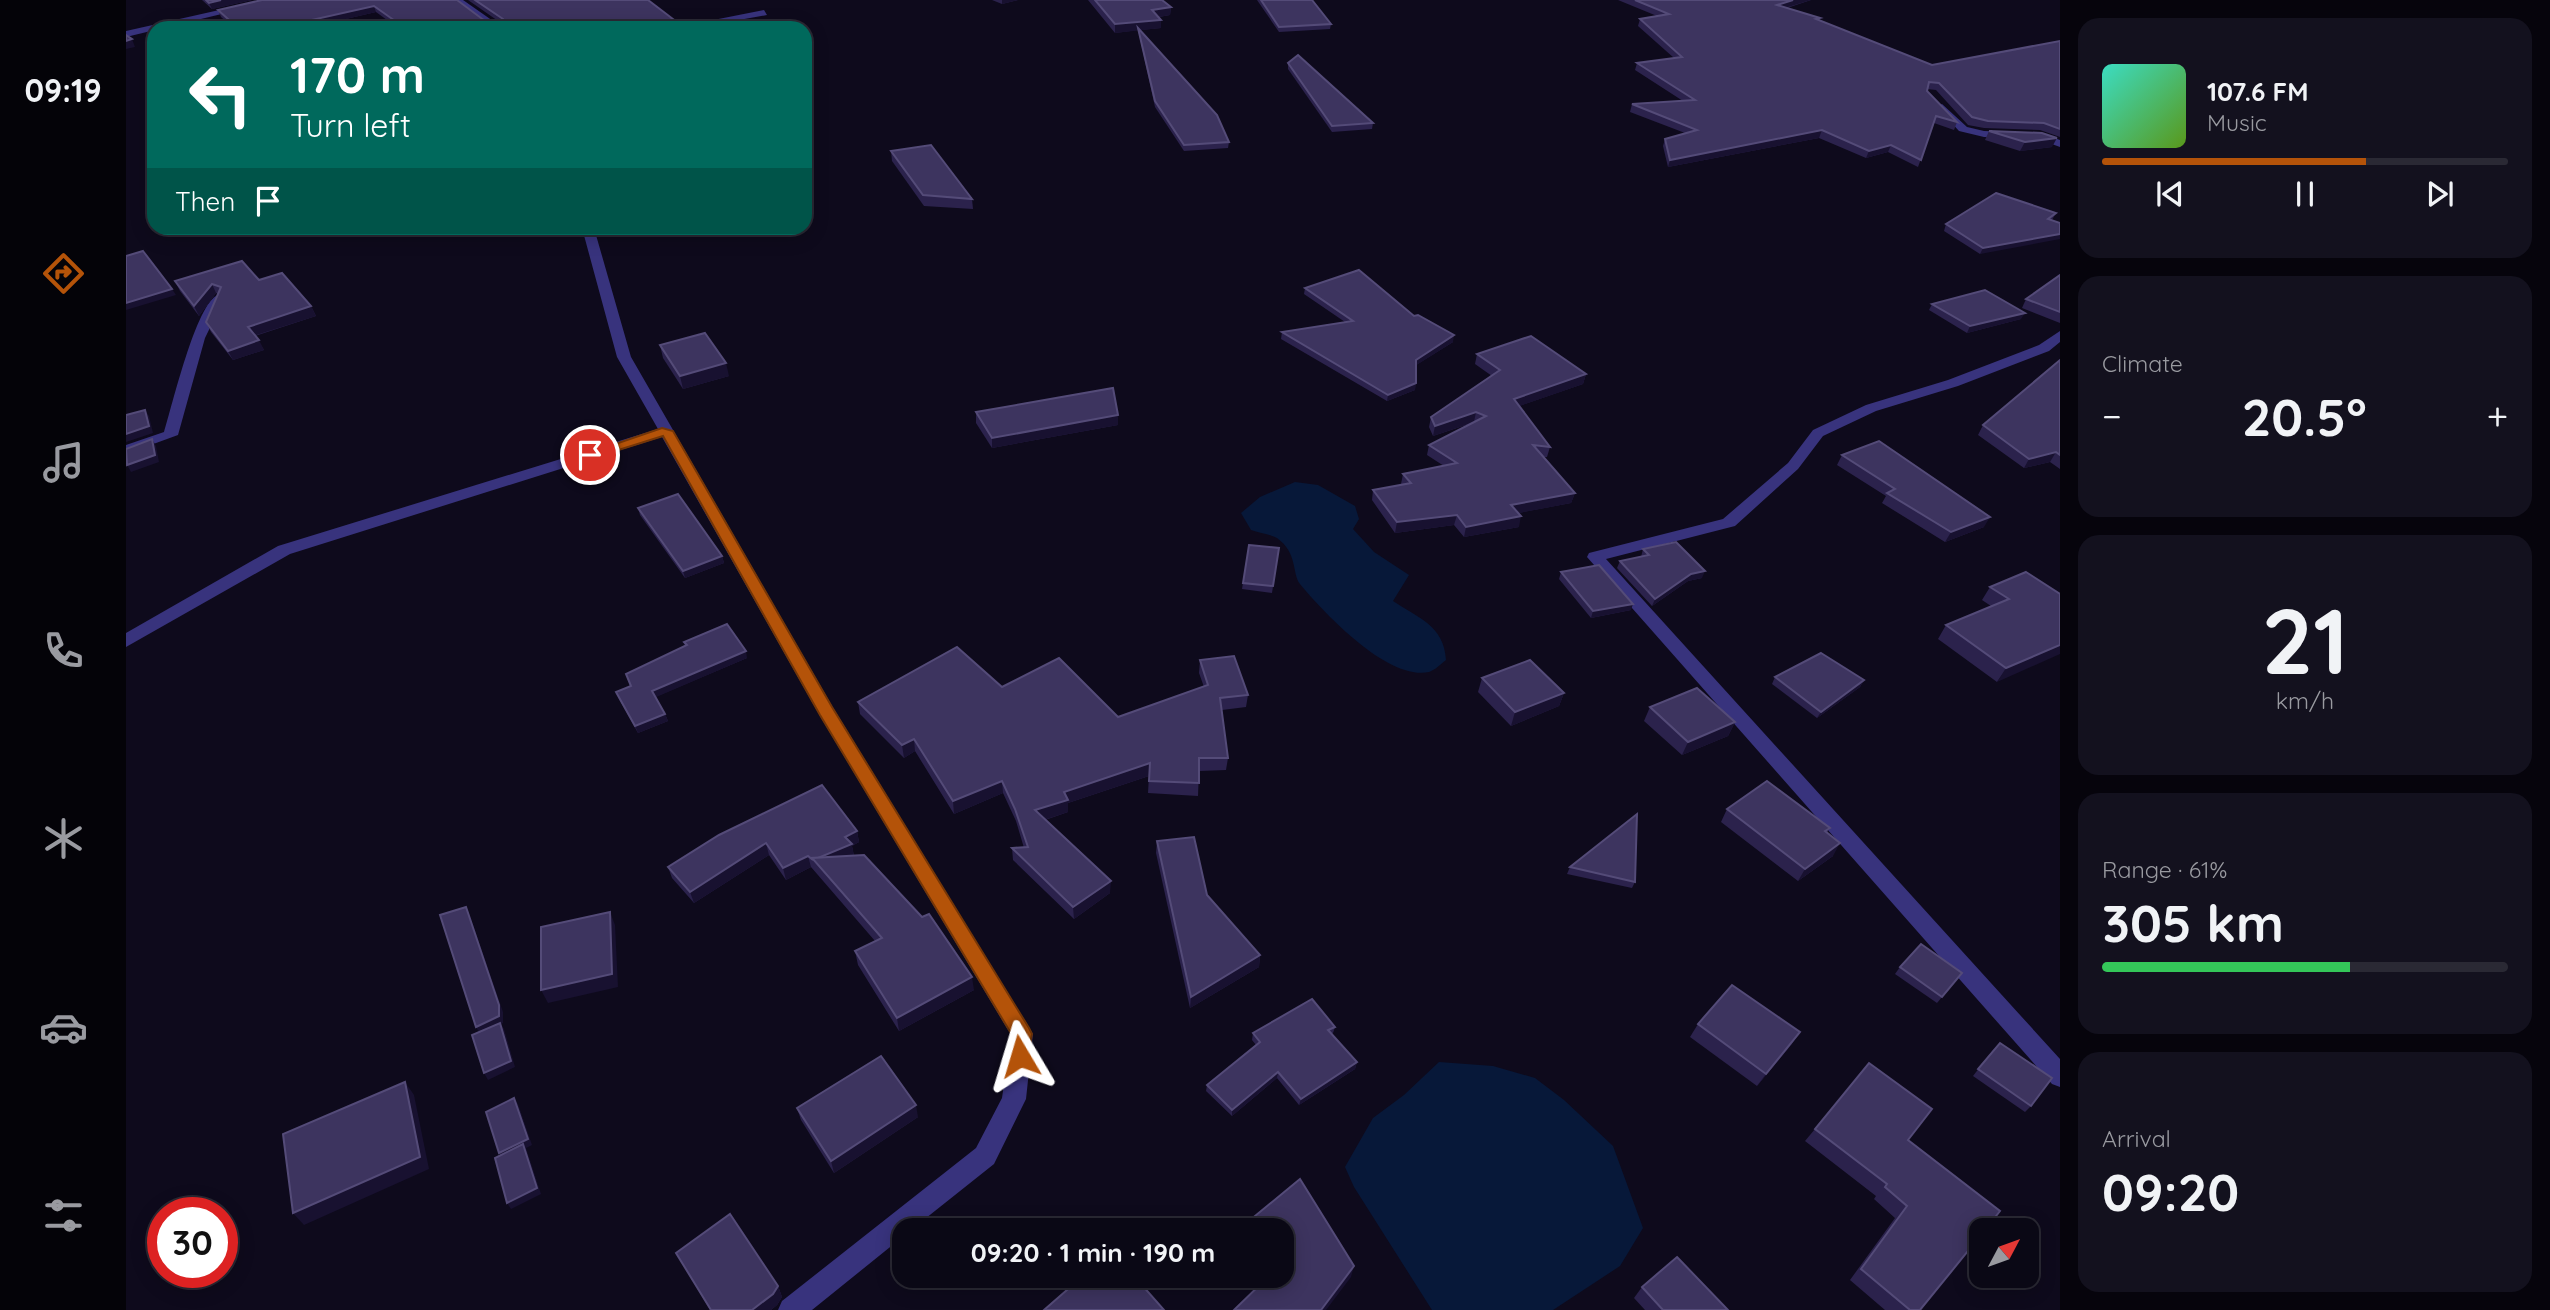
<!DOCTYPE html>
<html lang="en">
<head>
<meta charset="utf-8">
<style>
  body { margin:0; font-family:Quicksand,sans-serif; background:#13111e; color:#f1f3f6; height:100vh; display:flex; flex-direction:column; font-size:26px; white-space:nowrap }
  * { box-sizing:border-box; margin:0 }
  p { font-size:23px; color:#999aa0 }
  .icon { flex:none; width:38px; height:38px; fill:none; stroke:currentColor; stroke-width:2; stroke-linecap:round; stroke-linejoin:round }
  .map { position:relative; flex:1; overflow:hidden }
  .sheet { display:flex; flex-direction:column; gap:18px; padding:18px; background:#06040c; width:490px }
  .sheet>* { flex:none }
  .guide { position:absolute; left:21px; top:21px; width:665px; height:214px; border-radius:21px; box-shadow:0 4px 18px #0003,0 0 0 2px #2a2934; background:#00695c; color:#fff; overflow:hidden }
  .needle { width:46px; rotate:49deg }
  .controls { position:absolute; left:1843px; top:1218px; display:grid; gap:14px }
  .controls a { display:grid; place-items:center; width:70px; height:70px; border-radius:14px; background:#0a0815; box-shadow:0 4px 18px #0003,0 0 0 2px #2a2934; font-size:35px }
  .speed { position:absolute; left:21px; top:1197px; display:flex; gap:14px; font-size:35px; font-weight:700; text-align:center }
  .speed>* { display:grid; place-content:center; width:91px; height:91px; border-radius:50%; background:#0a0815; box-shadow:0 4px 18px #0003,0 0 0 2px #2a2934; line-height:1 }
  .speed .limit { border:10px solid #d22; background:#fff; color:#111 }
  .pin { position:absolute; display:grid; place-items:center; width:60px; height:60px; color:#fff; margin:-30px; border:4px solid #fff; border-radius:50%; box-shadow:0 2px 7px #0007 }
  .me { position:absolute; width:77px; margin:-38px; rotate:353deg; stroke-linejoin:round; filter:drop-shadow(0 0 5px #0008) }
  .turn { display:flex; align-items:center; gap:24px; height:147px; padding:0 28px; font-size:32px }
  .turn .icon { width:91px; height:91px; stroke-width:2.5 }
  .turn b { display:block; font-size:49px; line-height:60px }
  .then { display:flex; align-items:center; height:66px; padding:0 28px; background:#0003; gap:14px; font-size:26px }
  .big { font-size:52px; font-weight:700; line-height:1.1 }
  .sheet .tile { flex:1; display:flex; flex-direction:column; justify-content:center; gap:10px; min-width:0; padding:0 24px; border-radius:21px; background:#13111e }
  .sheet .dial { align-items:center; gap:0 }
  .dial b { font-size:91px; line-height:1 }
  .song { display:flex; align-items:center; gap:21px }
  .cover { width:84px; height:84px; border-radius:10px; background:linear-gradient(135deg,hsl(170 70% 55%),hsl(90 70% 35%)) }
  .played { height:7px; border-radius:4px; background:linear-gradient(90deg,#b45309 65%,#2a2934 65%) }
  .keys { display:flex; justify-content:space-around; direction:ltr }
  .heat { display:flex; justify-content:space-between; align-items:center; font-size:38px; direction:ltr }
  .charge { height:10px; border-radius:5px; background:linear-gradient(90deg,#34c759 61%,#2a2934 0) }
  .trip { position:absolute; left:766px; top:1218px; width:402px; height:70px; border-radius:21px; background:#0a0815; box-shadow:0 4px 18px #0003,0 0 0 2px #2a2934; font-weight:700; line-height:70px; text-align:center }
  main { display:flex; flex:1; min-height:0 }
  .dock { display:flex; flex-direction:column; width:126px; justify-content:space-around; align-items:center; background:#040308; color:#999aa0 }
  .dock .icon { width:49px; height:49px }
  .dock .active { color:#b45309 }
  .dock b { font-size:32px; color:#f1f3f6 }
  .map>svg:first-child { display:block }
  .water { fill:#071839 }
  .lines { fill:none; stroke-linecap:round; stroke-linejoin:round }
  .minor { fill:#38337d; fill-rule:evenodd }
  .wall { fill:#2b224c }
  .shaded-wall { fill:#181130 }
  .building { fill:#3d345f; stroke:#544b78; stroke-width:2 }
  .route { fill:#b45309; stroke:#753606; stroke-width:2 }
</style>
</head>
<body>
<main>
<nav class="dock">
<b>09:19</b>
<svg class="icon active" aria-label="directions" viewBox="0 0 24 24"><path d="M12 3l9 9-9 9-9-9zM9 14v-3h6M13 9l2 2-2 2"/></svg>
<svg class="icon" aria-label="music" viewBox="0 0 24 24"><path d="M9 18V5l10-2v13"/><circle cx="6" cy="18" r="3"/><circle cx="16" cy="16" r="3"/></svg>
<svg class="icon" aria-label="phone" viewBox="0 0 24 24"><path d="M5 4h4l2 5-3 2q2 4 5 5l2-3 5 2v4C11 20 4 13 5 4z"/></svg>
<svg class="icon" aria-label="climate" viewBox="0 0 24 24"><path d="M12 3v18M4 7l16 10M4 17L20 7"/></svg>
<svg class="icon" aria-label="car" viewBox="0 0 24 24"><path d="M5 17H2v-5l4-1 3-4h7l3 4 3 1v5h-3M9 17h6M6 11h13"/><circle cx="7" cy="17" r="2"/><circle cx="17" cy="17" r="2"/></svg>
<svg class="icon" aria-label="filters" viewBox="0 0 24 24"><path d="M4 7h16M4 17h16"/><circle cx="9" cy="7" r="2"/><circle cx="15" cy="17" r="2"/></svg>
</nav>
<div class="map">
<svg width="1934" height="1310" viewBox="0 0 1934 1310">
  <rect width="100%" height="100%" fill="#0e0a1c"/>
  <g class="water">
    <path d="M 1169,482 L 1192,485 L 1229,506 L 1233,519 L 1227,529 L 1248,552 L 1283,575 L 1267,601 C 1292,618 1318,625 1320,660 C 1315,664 1309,670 1303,672 C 1262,681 1198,613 1174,584 C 1166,574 1172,553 1151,538 C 1144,534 1133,533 1125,530 L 1115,513 L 1134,497 Z"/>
    <polygon points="1313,1062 1367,1066 1409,1078 1438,1100 1487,1146 1517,1228 1494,1266 1427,1310 1306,1310 1228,1187 1219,1167 1247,1118 1278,1095"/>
  </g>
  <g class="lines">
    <g class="minor">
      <polygon points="138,0 154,0 0,37 0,31"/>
      <polygon points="327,0 337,0 377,28 366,28"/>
      <polygon points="638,10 641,15 568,28 547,28"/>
      <polygon points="1816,104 1841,127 1858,131 1914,133 1934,140 1934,147 1912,139 1858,137 1833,131 1811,107"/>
      <polygon points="456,228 468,228 505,357 706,706 907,1034 900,1099 868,1164 785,1230 779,1230 779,1235 686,1310 652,1310 656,1301 850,1148 876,1098 885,1035 694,716 536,437 164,554 0,647 0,633 152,546 532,429 491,357"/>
      <path d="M 92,295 L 98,299 L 79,338 L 52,435 L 0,454 L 0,445 L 38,432 C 46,407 70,303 92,295 Z"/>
      <polygon points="1934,331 1934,342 1923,351 1832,386 1750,411 1697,436 1672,469 1609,526 1480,559 1934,1059 1934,1087 1926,1084 1461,557 1463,553 1597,519 1662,463 1687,430 1740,405 1822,380 1913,345"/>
    </g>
  </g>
  <g class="wall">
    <polygon points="76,0 126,0 86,9"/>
    <polygon points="331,0 363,24 375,23 342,0 522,0 548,25 539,28 272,28 250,12 181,28 108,28 95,17 92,10"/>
    <polygon points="866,0 892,0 876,4"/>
    <polygon points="962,0 1036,0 1045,7 1044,15 1033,17 1035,20 1035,28 1014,30 1103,142 1102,148 1058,151 1029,107 1012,30 989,33"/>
    <polygon points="1131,0 1186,0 1205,24 1204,29 1153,32"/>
    <polygon points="1492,0 1685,0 1661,8 1694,18 1693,21 1806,65 1934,41 1934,137 1914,130 1858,128 1842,125 1810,90 1801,89 1801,91 1831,122 1828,130 1808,123 1792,167 1762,152 1740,158 1693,138 1542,167 1537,146 1539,139 1559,133 1504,112 1506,104 1557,101 1509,70 1511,63 1548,58 1512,26 1514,19 1531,16"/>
    <polygon points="1162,63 1247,123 1246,129 1206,132 1162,69"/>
    <polygon points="1863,131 1926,147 1894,151 1859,140"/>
    <polygon points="765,151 846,199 847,209 798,206 766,161"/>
    <polygon points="1930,213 1926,220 1854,254 1818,231 1820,224"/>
    <polygon points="1934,275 1934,323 1896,308 1900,299"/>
    <polygon points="133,280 185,306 190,316 129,336 138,350 107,360 85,332 80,322 92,294 90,293 73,316 54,291 49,281"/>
    <polygon points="1179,288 1288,316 1327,342 1290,365 1289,390 1261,401 1155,339 1156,332 1219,322 1178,294"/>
    <polygon points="1806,304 1895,319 1841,333 1803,310"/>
    <polygon points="534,345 603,376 557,389 537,358"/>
    <polygon points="1351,354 1460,374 1457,384 1393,406 1424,447 1421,457 1417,457 1449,493 1445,503 1392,513 1393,527 1338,537 1328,525 1269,533 1246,500 1247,490 1276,485 1275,484 1277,474 1318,466 1301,455 1303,445 1349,422 1307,436 1303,427 1305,417 1366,376 1349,364"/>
    <polygon points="1934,360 1934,469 1924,462 1898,468 1852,435 1857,425"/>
    <polygon points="850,412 992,415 992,425 866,448 850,423"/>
    <polygon points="1716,455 1858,527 1819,542 1756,503 1760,496 1711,465"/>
    <polygon points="512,508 596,556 598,563 559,578 514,515"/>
    <polygon points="1123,545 1153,548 1146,593 1116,589"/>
    <polygon points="1517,549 1576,578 1562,581 1526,606 1491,568 1494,561 1515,557"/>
    <polygon points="1435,572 1505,610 1465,618 1433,579"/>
    <polygon points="1864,587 1934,594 1871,682 1812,639 1820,625 1865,606 1856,600"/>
    <polygon points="558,642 621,658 529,697 539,714 542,721 512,733 493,699 490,692 504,686 500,674 559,646"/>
    <polygon points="1074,660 1122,695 1120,707 1096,710 1102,758 1100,770 1073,771 1072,796 1022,793 1023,776 942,803 942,812 919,820 984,893 948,919 887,860 886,848 898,848 890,821 877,793 828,814 789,751 778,758 734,714 732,702 876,687 992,717 1078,687 1073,673"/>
    <polygon points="1649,677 1738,680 1734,687 1691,718 1646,684"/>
    <polygon points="1356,678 1438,693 1433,706 1385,726 1352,692"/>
    <polygon points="1524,707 1609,722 1602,736 1556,755 1518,721"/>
    <polygon points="1601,809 1704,828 1701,833 1707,856 1672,881 1595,822"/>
    <polygon points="731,831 733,842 726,846 728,856 848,990 773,1031 732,965 729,951 749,941 685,867 660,880 643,855 568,903 546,878 542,867 593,835"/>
    <polygon points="1031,841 1134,955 1133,967 1064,1008 1030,853"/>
    <polygon points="1444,867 1509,882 1506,888 1441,874"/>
    <polygon points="1774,967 1836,973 1811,1003 1769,974"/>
    <polygon points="1572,1024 1674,1032 1665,1045 1631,1086 1564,1037"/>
    <polygon points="1209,1027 1207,1033 1206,1034 1231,1062 1229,1069 1173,1105 1151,1078 1106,1116 1080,1091 1081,1085 1130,1045 1126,1040 1127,1033"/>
    <polygon points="1868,1049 1905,1106 1899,1112 1847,1076"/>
    <polygon points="671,1108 792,1117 708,1173 675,1120"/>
    <polygon points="1689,1129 1782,1140 1794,1310 1759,1310 1724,1280 1769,1218 1748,1199 1750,1196 1679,1141"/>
    <polygon points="550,1253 652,1286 656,1297 651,1305 645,1310 584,1310"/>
    <polygon points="1516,1287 1602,1310 1519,1310 1508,1298"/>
  </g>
  <g class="shaded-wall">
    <polygon points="95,0 126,0 86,9 83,3"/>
    <polygon points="876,0 892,0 876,4"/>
    <polygon points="1667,0 1685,0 1649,11 1651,5"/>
    <polygon points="248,6 250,12 181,28 150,28"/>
    <polygon points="1045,7 1044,15 1026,18 1026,10"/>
    <polygon points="547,19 548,25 539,28 517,28"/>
    <polygon points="1035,20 1035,28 989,33 989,24"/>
    <polygon points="6,39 9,47 0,49 0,41"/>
    <polygon points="1696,130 1693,138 1542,167 1544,160"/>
    <polygon points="1931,138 1926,147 1894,151 1899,142"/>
    <polygon points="1765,145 1762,152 1740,158 1743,151"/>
    <polygon points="1934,234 1934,239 1854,254 1857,248"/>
    <polygon points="86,284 90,293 73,316 68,306"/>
    <polygon points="46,289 50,295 0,310 0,303"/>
    <polygon points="185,306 190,316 127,336 122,327"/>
    <polygon points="1899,313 1895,319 1841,333 1844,326"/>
    <polygon points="1328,335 1327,342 1289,366 1290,360"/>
    <polygon points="133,340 138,350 107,360 102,351"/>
    <polygon points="600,363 603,376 557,389 554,376"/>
    <polygon points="1460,374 1457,384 1385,409 1388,399"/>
    <polygon points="1290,383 1289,390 1261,401 1262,395"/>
    <polygon points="19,410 23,416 27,433 0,442 0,434"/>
    <polygon points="1350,412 1348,422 1307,436 1309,426"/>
    <polygon points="992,415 992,425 866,448 866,438"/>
    <polygon points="26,439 30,446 33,462 5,472 1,465"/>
    <polygon points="1930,452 1924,462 1898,468 1903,459"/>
    <polygon points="1449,493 1445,503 1383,515 1385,505"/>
    <polygon points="1331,515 1328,525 1269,533 1271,522"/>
    <polygon points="1395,516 1393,527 1338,537 1340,527"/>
    <polygon points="1864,517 1858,527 1819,542 1825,532"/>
    <polygon points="596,556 598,563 559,578 557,571"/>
    <polygon points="1579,571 1576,578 1562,581 1526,606 1529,599 1565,574"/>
    <polygon points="1507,604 1505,610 1465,618 1467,611"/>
    <polygon points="1934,645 1934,654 1871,682 1880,668"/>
    <polygon points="620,651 621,658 528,698 526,691"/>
    <polygon points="1738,680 1734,687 1691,718 1695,712"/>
    <polygon points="1438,693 1433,706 1385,726 1389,712"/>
    <polygon points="539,714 542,721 512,733 509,726"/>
    <polygon points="1609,722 1602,736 1556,755 1562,742"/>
    <polygon points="788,739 789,751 778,758 776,745"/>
    <polygon points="1024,763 1023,776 942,803 942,812 909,823 909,810 938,792"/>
    <polygon points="876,781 877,793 828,814 827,801"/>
    <polygon points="731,831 733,842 726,846 728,856 688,860 719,837"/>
    <polygon points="640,843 643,855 568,903 564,892"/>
    <polygon points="1714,843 1707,856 1672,881 1679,869"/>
    <polygon points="682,856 685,867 660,880 657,868"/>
    <polygon points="985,881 984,893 948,919 947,907"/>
    <polygon points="340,907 343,913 377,1012 377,1023 375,1024 378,1029 389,1067 362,1080 358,1073 354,1034 350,1027"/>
    <polygon points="484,912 489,925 492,987 422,1003 415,990"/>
    <polygon points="1134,955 1133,967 1064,1008 1065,997"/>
    <polygon points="846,977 848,990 773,1031 771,1018"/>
    <polygon points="1674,1032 1665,1045 1631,1086 1640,1074"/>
    <polygon points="1231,1062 1229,1069 1173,1105 1175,1099"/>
    <polygon points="1152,1072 1151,1078 1106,1116 1106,1110"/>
    <polygon points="279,1082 288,1095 303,1169 178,1225 167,1213"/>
    <polygon points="388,1098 392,1104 406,1145 400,1148 415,1194 385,1209 381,1203 377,1160 373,1153"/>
    <polygon points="790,1105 792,1117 708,1173 705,1161"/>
    <polygon points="1228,1266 1225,1277 1200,1310 1195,1310"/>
    <polygon points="652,1286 656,1297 651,1305 645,1310 626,1310"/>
  </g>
  <g class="building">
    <polygon points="80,0 95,0 83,3"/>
    <polygon points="136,0 331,0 363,24 377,23 377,19 349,0 522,0 547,19 517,28 279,28 248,6 150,28 112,28 92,10"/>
    <polygon points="969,0 1036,0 1045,7 1026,10 1035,20 989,24"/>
    <polygon points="1135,0 1186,0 1205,24 1153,27"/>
    <polygon points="1509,0 1667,0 1651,5 1694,18 1690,19 1806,65 1934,41 1934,129 1918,123 1862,121 1846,117 1813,83 1803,82 1801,91 1831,122 1810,116 1795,160 1765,145 1743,151 1696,130 1544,160 1539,139 1571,130 1506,104 1569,100 1511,63 1556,57 1514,19 1543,14"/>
    <polygon points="1012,28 1091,115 1103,142 1058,145 1029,101"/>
    <polygon points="0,35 6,39 0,41"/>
    <polygon points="1172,55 1247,123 1206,126 1162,63"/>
    <polygon points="1863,131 1916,133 1931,138 1899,142"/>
    <polygon points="805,145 846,199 797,195 765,151"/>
    <polygon points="1870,193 1930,213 1922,219 1934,223 1934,234 1857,248 1820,224"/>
    <polygon points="17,251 46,289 0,303 0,256"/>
    <polygon points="116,261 133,280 156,273 185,306 122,327 133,340 102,351 80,322 95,287 86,284 68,306 49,281"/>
    <polygon points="1233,270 1288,316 1292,315 1328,335 1290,360 1290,383 1262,395 1156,332 1227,321 1179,288"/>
    <polygon points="1934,275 1934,312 1900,299"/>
    <polygon points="1859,290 1899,313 1844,326 1806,304"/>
    <polygon points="579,333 600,363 554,376 534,345"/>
    <polygon points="1405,336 1460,374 1388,399 1424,447 1407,445 1449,493 1385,505 1395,516 1340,527 1331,515 1271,522 1247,490 1285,483 1277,474 1331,463 1303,445 1360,416 1350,412 1309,426 1305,417 1374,370 1351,354"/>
    <polygon points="1934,360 1934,455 1930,452 1903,459 1857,425"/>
    <polygon points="987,388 992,415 866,438 850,412"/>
    <polygon points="19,410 23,426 0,434 0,415"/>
    <polygon points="26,439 29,455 1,465 0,449"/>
    <polygon points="1753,441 1864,517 1825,532 1761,493 1769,489 1716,455"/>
    <polygon points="552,494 596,556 557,571 512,508"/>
    <polygon points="1550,542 1579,571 1565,574 1529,599 1494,561 1523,555 1517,549"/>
    <polygon points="1123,545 1153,548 1147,586 1117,583"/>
    <polygon points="1473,565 1507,604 1467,611 1435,572"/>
    <polygon points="1900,572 1934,594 1934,645 1880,668 1820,625 1883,599 1864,587"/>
    <polygon points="601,624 620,651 526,691 539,714 509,726 490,692 505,686 500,674 561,645 558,642"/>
    <polygon points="831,647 876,687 933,658 992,717 1082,685 1074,660 1108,656 1122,695 1094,698 1102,758 1073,758 1073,783 1023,781 1024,763 938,792 942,800 909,810 985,881 947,907 886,848 902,847 889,809 876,781 827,801 788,739 776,745 732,702"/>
    <polygon points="1695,653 1738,680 1695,712 1649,677"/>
    <polygon points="1404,660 1438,693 1389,712 1356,678"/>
    <polygon points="1571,688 1609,722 1562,742 1524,707"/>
    <polygon points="1641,781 1704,828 1699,831 1714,843 1679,869 1601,809"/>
    <polygon points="696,785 731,831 719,837 726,844 692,858 686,858 687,860 682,856 657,868 640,843 564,892 542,867 593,835"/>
    <polygon points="1511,814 1509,882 1444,867"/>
    <polygon points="1068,837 1081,895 1134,955 1065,997 1031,841"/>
    <polygon points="738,855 796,917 803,914 846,977 771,1018 729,951 756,938 686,858"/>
    <polygon points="340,907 373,1005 373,1016 350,1027 314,915"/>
    <polygon points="484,912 486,974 415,990 415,927"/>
    <polygon points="1795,944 1836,973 1816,997 1774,967"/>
    <polygon points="1606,985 1674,1032 1640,1074 1572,1024"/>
    <polygon points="1186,999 1209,1027 1202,1030 1231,1062 1175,1099 1152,1072 1106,1110 1081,1085 1134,1042 1127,1033"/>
    <polygon points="374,1023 385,1061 358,1073 346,1035"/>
    <polygon points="1874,1043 1926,1078 1905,1106 1852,1069"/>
    <polygon points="755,1056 790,1105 705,1161 671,1108"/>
    <polygon points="1743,1063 1806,1109 1782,1140 1874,1211 1859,1230 1855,1230 1855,1235 1794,1310 1784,1310 1735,1269 1781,1206 1759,1187 1761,1184 1689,1129"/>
    <polygon points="279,1082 294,1157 167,1213 157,1134"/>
    <polygon points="388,1098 402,1139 373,1153 360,1112"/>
    <polygon points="397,1144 411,1188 381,1203 369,1158"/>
    <polygon points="1174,1179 1228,1266 1195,1310 1108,1310 1143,1276 1157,1276 1157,1230 1112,1230"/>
    <polygon points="604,1214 652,1286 647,1294 626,1310 585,1310 550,1253"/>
    <polygon points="1551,1257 1602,1310 1537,1310 1516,1287"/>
    <polygon points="957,1276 1008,1276 1038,1310 918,1310"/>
  </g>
  <polygon class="route" points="536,428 547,431 706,707 903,1028 906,1034 901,1063 894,1066 886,1063 883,1056 886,1035 694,715 537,436 464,459 457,455"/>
</svg>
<div class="controls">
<a><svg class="needle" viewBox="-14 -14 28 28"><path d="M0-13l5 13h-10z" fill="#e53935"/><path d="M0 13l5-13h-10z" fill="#999aa0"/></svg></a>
</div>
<div class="speed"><div class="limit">30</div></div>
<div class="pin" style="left:464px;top:455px;background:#d93025"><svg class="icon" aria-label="arrive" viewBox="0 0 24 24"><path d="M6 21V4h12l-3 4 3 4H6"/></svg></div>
<svg class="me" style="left:894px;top:1056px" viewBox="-20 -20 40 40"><path d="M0-17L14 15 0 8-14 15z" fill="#b45309" stroke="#fff" stroke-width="4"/></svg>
<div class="trip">09:20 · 1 min · 190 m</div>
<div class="guide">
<div class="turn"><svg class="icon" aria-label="left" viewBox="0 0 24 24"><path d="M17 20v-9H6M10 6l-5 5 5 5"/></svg><div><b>170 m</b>Turn left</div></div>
<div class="then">Then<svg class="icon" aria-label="arrive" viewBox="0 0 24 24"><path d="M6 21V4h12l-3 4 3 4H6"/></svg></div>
</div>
</div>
<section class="sheet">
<div class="tile">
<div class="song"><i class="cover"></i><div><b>107.6 FM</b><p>Music</p></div></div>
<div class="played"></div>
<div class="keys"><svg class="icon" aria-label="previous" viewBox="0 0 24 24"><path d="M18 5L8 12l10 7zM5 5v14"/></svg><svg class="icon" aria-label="pause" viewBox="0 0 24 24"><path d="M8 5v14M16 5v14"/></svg><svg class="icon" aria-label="next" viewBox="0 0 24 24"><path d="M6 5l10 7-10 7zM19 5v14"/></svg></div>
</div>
<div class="tile"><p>Climate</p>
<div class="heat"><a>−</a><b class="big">20.5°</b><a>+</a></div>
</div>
<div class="tile dial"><b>21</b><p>km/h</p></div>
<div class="tile"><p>Range · 61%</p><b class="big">305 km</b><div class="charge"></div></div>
<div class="tile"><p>Arrival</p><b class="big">09:20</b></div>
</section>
</main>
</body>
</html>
